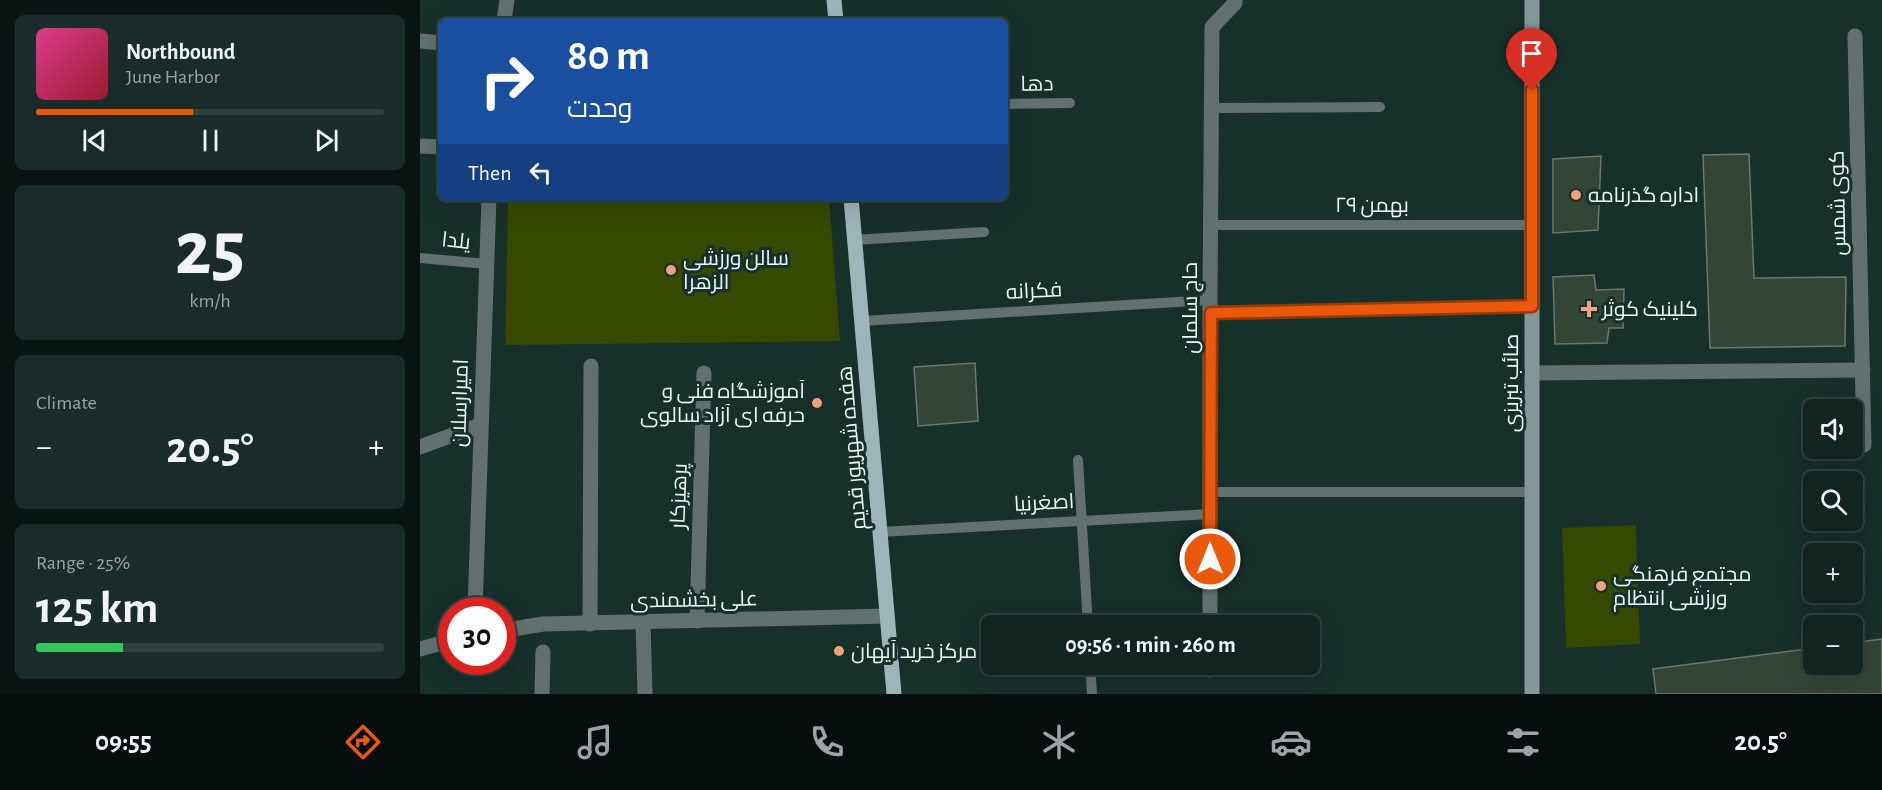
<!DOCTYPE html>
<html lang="en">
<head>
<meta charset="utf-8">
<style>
  body { margin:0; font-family:"Alegreya Sans",Cairo,sans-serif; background:#192c29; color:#f1f3f6; height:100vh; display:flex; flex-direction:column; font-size:22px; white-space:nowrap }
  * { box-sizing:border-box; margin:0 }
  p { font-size:20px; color:#9ca4a5 }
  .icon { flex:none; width:33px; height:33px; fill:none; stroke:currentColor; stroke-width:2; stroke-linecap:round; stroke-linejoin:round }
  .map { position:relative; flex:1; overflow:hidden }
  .drawer { display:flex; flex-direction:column; gap:15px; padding:15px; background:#091412; width:420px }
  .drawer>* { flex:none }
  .banner { position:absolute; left:18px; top:18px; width:570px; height:183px; border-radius:9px; box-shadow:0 6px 24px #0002,0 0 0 2px #30413e; background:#1a4fa0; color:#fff; overflow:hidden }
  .fabs { position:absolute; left:1383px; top:399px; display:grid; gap:12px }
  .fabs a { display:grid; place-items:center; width:60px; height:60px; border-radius:9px; background:#102420; box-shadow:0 6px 24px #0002,0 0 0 2px #30413e; font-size:30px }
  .speed { position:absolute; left:18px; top:597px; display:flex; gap:12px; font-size:30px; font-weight:700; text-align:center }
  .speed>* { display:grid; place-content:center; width:78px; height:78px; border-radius:50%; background:#102420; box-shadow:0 6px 24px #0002,0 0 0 2px #30413e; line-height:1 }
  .speed .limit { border:9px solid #d22; background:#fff; color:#111 }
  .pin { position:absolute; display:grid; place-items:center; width:51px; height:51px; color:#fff; margin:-62px -26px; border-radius:50% 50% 50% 0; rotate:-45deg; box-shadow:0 0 6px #0007 }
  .pin .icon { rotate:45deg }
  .me { position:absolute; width:66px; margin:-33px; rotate:0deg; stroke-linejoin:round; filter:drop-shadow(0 0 4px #0008) }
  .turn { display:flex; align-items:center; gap:21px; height:126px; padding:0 30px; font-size:27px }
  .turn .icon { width:78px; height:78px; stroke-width:2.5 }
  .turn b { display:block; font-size:42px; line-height:51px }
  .then { display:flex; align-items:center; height:57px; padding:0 30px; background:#0003; gap:12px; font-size:22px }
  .big { font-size:45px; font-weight:700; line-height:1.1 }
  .drawer .tile { flex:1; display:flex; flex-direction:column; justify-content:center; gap:9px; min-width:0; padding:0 21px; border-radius:9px; background:#192c29 }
  .drawer .dial { align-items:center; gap:0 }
  .dial b { font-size:78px; line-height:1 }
  .song { display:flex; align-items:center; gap:18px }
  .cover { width:72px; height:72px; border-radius:9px; background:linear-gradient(135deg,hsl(330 70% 55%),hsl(350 70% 35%)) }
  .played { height:6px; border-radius:3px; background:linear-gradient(90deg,#ea580c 45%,#30413e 45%) }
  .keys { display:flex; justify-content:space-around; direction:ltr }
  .heat { display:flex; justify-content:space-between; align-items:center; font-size:33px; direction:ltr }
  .charge { height:9px; border-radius:4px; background:linear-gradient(90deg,#34c759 25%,#30413e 0) }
  .trip { position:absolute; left:561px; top:615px; width:339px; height:60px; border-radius:9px; background:#102420; box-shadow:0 6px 24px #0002,0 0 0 2px #30413e; font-weight:700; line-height:60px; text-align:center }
  .tab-bar { display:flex; height:96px; justify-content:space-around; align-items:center; background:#060e0d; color:#9ca4a5 }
  .tab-bar .icon { width:42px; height:42px }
  .tab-bar .selected { color:#ea580c }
  .tab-bar b { font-size:27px; color:#f1f3f6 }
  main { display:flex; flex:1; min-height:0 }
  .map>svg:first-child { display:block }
  .green { fill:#364900 }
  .building { fill:#334537; stroke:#677a6b; stroke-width:1.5 }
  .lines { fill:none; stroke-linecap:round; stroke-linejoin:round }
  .service { stroke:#637071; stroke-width:10 }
  .minor { stroke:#637071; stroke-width:15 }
  .secondary { stroke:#839799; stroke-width:15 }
  .primary { stroke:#9cb5b8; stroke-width:15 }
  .route-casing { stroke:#983908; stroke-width:15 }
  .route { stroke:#ea580c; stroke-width:10 }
  .poi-dot { fill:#f1a17d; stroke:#16302a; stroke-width:2 }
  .labels { text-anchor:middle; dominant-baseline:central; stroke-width:6; stroke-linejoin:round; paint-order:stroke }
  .street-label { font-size:21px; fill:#e9f8f4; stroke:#16302a }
  .poi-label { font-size:21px; fill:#e9f8f4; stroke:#16302a; text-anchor:start }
</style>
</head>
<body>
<main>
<section class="drawer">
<div class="tile">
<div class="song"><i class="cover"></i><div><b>Northbound</b><p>June Harbor</p></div></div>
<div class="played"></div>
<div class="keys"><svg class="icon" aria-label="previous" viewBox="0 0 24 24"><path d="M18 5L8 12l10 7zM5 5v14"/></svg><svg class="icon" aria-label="pause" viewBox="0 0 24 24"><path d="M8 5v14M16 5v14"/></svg><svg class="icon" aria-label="next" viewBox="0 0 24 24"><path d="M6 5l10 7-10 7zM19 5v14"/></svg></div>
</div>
<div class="tile dial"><b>25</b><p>km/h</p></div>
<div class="tile"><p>Climate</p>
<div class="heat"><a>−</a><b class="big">20.5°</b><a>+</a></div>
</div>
<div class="tile"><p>Range · 25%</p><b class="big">125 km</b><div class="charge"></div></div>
</section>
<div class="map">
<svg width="1462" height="694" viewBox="0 0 1462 694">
  <rect width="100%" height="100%" fill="#16302a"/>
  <g class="green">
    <polygon points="88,198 409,198 420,341 85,345"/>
    <polygon points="1216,525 1220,644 1146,648 1142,528"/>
  </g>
  <g class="building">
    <polygon points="1329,154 1334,278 1426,277 1425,346 1290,348 1283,155"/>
    <polygon points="1181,156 1178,230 1133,233 1133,159"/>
    <polygon points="1174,275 1176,290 1204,289 1203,328 1189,328 1187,343 1135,344 1133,277"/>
    <polygon points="555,363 558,421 498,426 494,367"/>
    <polygon points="1462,639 1462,694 1236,694 1233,669 1394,648 1394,664 1432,664 1432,643"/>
  </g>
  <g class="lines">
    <g class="service">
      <polyline points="585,104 650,103"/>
      <polyline points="792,108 960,107"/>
      <polyline points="792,225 1112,225"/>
      <polyline points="434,240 564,232"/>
      <polyline points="0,258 67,264"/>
      <polyline points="791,313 1112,306"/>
      <polyline points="442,321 790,300"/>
      <polyline points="658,460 668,626"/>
      <polyline points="790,492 1112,492"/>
      <polyline points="460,532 791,514"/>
      <polyline points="670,664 672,694"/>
    </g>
    <g class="minor">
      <polyline points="84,21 87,0"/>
      <polyline points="1435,36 1444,445"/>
      <polyline points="0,41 21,43"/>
      <polyline points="0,146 21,147"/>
      <polyline points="1112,373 1443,370"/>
      <polyline points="0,447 60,425"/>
      <polyline points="55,610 69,198"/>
      <polyline points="277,621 284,373"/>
      <polyline points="223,622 225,694"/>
      <polyline points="170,624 171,366"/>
      <polyline points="790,626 790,300 792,27 815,3 815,0"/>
      <polyline points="82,631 123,624 467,616"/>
      <polyline points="0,649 32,640"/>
      <polyline points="790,670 790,664"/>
      <polyline points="122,694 123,652"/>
    </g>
    <polyline class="secondary" points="1112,694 1112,0"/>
    <g class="primary">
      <polyline points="414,0 416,21"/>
      <polyline points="431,198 474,694"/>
    </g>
  </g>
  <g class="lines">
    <g class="route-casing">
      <polyline id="route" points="790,559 791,313 1112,306 1112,90"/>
    </g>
    <use href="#route" class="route"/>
  </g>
  <g class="poi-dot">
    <circle cx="1156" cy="195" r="6"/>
    <circle cx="251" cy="270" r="6"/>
    <path d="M1166 300h6v6h6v6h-6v6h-6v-6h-6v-6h6z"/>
    <circle cx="397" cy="403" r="6"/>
    <circle cx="1181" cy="586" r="6"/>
    <circle cx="419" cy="651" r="6"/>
  </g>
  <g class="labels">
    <g class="street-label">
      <text transform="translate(617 84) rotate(-1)">دها</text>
      <text transform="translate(1418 203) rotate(-91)">کوی شمس</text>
      <text x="952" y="205">۲۹ بهمن</text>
      <text transform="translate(36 241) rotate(6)">یلدا</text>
      <text transform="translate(614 291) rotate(-3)">فکرانه</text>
      <text transform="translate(770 308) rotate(-90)">حاج سلمان</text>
      <text transform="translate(1091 383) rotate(-90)">صائب تبریزی</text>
      <text transform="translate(40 403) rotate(-88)">امیرارسلان</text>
      <text transform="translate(432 448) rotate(-95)">هفده شهریور قدیم</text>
      <text transform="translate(259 496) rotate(-88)">پرهیزکار</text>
      <text transform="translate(624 503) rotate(-3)">اصغرنیا</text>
      <text transform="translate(274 600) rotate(-1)">علی بخشمندی</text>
    </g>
    <g class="poi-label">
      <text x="1168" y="195">اداره گذرنامه</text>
      <text x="263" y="258">سالن ورزشی<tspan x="263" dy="24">الزهرا</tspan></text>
      <text x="1182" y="309">کلینیک کوثر</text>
      <text x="385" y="391" text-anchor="end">آموزشگاه فنی و<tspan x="385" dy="24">حرفه ای آزاد سالوی</tspan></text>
      <text x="1193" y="574">مجتمع فرهنگی<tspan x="1193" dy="24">ورزشی انتظام</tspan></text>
      <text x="431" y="651">مرکز خرید آیهان</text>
    </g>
  </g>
</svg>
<div class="fabs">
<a><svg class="icon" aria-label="sound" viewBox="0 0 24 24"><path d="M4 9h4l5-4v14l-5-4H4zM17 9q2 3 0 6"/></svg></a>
<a><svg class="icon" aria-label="search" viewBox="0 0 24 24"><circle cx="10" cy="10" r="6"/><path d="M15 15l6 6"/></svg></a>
<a>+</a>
<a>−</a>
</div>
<div class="speed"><div class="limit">30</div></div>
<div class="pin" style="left:1112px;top:90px;background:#d93025"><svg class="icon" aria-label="arrive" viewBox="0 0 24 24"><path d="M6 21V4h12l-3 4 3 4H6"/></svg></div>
<svg class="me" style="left:790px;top:559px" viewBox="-20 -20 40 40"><circle r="17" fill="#ea580c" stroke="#fff" stroke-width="3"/><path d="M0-11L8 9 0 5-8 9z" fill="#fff"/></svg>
<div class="trip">09:56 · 1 min · 260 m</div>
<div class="banner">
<div class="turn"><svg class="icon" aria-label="right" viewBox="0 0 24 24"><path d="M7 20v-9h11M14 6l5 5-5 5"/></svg><div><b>80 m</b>وحدت</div></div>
<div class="then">Then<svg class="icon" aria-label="left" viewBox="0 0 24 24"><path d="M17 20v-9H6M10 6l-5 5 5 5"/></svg></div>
</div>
</div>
</main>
<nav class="tab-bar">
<b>09:55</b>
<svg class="icon selected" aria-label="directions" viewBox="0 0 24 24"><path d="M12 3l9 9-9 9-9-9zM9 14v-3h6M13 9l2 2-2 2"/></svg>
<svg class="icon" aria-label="music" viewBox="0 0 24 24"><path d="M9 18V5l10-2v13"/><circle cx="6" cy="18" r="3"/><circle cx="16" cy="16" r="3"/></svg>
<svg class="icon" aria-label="phone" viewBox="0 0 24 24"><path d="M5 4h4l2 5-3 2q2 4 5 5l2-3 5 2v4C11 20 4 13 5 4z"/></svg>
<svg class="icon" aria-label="climate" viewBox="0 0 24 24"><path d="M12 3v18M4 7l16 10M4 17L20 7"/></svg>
<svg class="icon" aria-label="car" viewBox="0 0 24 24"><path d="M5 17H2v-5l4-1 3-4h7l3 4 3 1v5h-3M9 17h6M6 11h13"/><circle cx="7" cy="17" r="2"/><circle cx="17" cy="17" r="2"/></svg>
<svg class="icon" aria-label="filters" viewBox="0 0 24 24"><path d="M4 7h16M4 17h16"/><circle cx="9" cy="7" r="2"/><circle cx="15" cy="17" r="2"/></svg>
<b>20.5°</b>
</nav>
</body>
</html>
